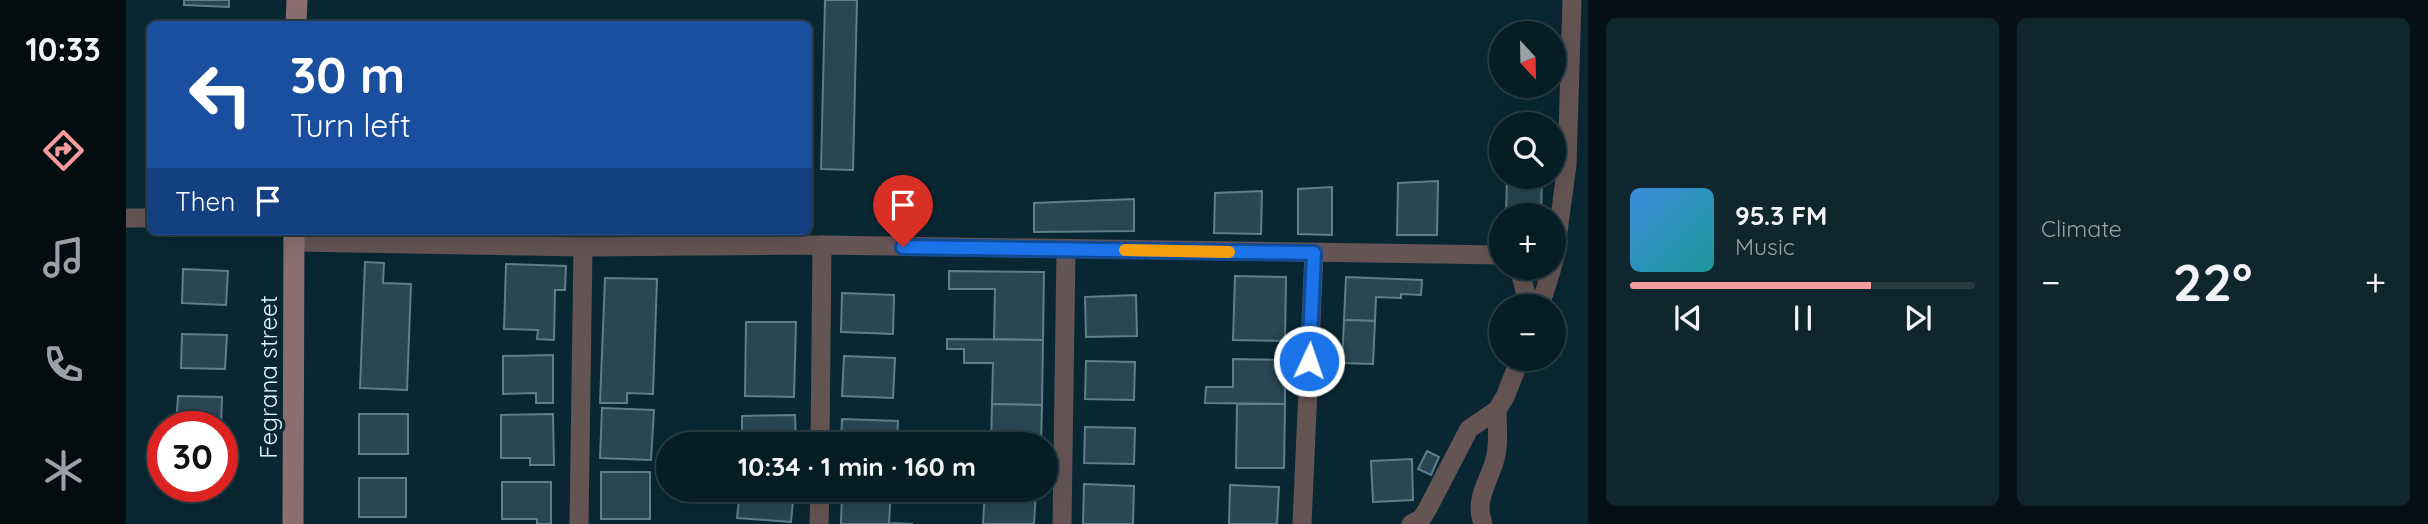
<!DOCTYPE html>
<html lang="en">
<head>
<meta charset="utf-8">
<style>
  body { margin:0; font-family:Quicksand,sans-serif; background:#10262e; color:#f1f3f6; height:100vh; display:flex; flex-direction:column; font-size:26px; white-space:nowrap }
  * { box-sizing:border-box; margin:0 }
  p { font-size:23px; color:#98a2a7 }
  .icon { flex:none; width:38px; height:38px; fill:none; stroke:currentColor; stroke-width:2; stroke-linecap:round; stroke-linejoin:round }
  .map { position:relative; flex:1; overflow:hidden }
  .panel { display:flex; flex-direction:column; gap:18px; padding:18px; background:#041015; width:840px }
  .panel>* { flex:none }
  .hud { position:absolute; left:21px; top:21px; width:665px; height:214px; border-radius:10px; box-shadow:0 7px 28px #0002,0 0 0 2px #283b43; background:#1a4fa0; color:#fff; overflow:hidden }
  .needle { width:46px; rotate:158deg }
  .fabs { position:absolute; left:1363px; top:21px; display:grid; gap:14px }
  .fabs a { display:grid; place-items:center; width:77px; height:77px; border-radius:50%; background:#071d26; box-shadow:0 7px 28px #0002,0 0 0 2px #283b43; font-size:35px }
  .speed { position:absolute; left:21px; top:411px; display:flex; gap:14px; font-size:35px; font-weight:700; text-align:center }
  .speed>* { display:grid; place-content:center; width:91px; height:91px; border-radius:50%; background:#071d26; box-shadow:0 7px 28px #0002,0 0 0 2px #283b43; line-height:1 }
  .speed .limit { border:10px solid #d22; background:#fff; color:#111 }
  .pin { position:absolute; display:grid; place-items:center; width:60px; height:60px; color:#fff; margin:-72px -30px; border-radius:50% 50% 50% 0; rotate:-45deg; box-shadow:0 0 7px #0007 }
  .pin .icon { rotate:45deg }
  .me { position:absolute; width:77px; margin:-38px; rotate:3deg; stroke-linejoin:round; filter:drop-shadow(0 0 5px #0008) }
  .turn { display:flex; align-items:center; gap:24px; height:147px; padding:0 28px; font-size:32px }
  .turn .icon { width:91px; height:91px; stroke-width:2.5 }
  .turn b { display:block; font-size:49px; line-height:60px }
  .then { display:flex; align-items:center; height:66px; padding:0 28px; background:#0003; gap:14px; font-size:26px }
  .big { font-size:52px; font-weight:700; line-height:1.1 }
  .panel .tile { flex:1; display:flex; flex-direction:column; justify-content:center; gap:10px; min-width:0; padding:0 24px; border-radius:10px; background:#10262e }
  .song { display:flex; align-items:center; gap:21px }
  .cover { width:84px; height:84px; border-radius:10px; background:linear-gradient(135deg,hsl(210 70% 55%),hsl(180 70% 35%)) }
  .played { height:7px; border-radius:4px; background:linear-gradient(90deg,#f59b9e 70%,#283b43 70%) }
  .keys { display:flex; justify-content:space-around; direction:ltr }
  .heat { display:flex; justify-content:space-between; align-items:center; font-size:38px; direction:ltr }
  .panel .tiles { flex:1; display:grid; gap:18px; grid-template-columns:repeat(2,1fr) }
  .trip { position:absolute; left:530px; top:432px; width:402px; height:70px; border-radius:35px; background:#071d26; box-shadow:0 7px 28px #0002,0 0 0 2px #283b43; font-weight:700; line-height:70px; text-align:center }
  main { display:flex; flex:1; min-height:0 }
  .tabs { display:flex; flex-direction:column; width:126px; justify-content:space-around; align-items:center; background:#030c0f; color:#98a2a7 }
  .tabs .icon { width:49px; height:49px }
  .tabs .on { color:#f59b9e }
  .tabs b { font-size:32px; color:#f1f3f6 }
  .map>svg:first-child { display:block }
  .building { fill:#294652; stroke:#5f7e8b; stroke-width:2 }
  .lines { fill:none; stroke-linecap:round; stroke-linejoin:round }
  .street { stroke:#655454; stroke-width:19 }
  .secondary { stroke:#8b6f6f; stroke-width:21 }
  .route-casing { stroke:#114b97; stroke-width:18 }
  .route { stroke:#1a73e8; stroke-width:12 }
  .slow { stroke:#f59e0b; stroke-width:12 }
  .labels { text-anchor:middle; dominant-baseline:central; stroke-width:7; stroke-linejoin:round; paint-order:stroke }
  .street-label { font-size:24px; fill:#e3f4fb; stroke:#092732 }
</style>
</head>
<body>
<main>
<nav class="tabs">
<b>10:33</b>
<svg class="icon on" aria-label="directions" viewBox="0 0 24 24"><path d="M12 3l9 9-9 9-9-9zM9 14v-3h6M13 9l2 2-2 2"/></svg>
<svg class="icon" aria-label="music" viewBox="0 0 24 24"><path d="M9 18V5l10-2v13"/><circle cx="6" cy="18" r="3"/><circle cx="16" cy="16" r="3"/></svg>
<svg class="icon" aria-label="phone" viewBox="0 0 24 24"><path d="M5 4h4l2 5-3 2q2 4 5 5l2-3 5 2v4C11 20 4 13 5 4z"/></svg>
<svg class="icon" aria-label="climate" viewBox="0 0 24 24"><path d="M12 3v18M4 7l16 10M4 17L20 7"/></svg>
</nav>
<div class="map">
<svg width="1462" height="524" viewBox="0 0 1462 524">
  <rect width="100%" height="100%" fill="#092732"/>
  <g class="building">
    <polygon points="58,0 103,0 103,7 58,5"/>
    <polygon points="699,0 731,0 727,170 695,169"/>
    <polygon points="1381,177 1416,177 1415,215 1380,215"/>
    <polygon points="1312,181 1311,235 1271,235 1272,183"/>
    <polygon points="1206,187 1206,235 1172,234 1172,189"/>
    <polygon points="1136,191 1135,234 1088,233 1089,193"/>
    <polygon points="1008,199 1008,231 908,232 908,203"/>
    <polygon points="239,262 258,263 257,283 285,284 281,390 234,388"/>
    <polygon points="380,264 440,266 439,290 429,290 428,340 411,339 412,330 378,329"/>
    <polygon points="57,269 102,271 100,305 56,303"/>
    <polygon points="823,271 918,272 917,340 868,339 869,289 823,289"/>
    <polygon points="1109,276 1160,277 1159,341 1107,340"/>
    <polygon points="1220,277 1296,280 1295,295 1275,294 1275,298 1250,297 1249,321 1218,320"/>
    <polygon points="479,278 531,279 527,394 501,393 501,403 474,403"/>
    <polygon points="716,293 768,295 767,334 715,332"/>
    <polygon points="1010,295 1011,336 960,337 959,297"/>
    <polygon points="1218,320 1249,321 1247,364 1216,363"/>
    <polygon points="620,322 670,322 668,397 619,396"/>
    <polygon points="56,334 101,335 99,369 55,368"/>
    <polygon points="821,339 917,340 916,405 866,404 867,363 838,363 838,349 821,349"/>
    <polygon points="427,355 427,403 410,403 410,393 377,394 377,356"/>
    <polygon points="718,356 769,358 767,398 716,396"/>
    <polygon points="1107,359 1159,360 1159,404 1079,403 1080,387 1107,387"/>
    <polygon points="960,361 1009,362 1008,400 959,399"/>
    <polygon points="52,396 96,397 95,427 50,427"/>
    <polygon points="866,404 916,405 915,444 865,444"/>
    <polygon points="1111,404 1159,404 1158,468 1110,468"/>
    <polygon points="476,408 528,410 525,460 474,458"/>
    <rect x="233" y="414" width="49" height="40"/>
    <polygon points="427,414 428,465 404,465 404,458 375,458 375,415"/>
    <polygon points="669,415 670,444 616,444 616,416"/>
    <polygon points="716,419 772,421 771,444 715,444"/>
    <polygon points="959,427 1009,428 1008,464 958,463"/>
    <polygon points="1301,451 1313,457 1305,475 1292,469"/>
    <polygon points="1286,459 1287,500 1247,502 1245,461"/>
    <rect x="475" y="472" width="49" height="47"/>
    <rect x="233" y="478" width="47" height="39"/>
    <polygon points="376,482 425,482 425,524 411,524 411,519 376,519"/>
    <polygon points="958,484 1008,486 1007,524 957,524"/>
    <polygon points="1104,485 1153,487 1151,524 1103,524"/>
    <polygon points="51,486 95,486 95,493 51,492"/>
    <polygon points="614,490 668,490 665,522 611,518"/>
    <polygon points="716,490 765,490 763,523 787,524 715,524"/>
    <polygon points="859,490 910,490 908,524 857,524"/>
  </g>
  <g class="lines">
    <g class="street">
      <polyline points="0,218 24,218"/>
      <polyline points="168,242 457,247 696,245 1376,255"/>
      <polyline points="1428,261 1441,165 1446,0"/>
      <polyline points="1393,268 1403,306"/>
      <polyline points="1414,306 1426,268"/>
      <polyline points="694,444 696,245"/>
      <polyline points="453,524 457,247"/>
      <polyline points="693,524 694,490"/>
      <polyline points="936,524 940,250"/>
      <polyline points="1176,524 1188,253"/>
      <polyline points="1285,524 1296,518 1302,508 1343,429 1371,410 1379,397 1394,359"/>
      <path d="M 1357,524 C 1347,498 1365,480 1370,455 C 1373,441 1371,424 1371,410"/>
    </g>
    <g class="secondary">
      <polyline points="170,24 171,0"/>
      <polyline points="167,524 168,231"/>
    </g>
  </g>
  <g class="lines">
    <g class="route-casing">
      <polyline id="route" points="777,247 1188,253 1183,361"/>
    </g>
    <use href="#route" class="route"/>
    <polyline class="slow" points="999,250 1103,252"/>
  </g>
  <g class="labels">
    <g class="street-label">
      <text transform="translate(142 377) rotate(-90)">Fegrana street</text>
    </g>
  </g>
</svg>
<div class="fabs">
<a><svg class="needle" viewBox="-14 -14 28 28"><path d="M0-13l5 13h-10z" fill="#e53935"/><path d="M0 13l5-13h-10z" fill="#98a2a7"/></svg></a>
<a><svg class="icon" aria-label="search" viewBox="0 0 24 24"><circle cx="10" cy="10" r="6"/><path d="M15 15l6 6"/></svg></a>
<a>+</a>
<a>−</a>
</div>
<div class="speed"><div class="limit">30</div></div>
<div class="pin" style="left:777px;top:247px;background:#d93025"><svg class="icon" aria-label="arrive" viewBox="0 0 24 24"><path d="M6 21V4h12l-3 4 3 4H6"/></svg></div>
<svg class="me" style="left:1183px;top:361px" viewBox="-20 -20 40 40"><circle r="17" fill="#1a73e8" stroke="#fff" stroke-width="3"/><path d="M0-11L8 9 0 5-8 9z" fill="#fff"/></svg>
<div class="trip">10:34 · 1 min · 160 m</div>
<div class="hud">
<div class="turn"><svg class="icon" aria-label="left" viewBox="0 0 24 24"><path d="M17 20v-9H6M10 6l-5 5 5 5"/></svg><div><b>30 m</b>Turn left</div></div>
<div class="then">Then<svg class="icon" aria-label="arrive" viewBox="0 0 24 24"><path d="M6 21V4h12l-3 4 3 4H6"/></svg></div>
</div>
</div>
<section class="panel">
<div class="tiles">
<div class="tile">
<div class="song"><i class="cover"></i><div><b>95.3 FM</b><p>Music</p></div></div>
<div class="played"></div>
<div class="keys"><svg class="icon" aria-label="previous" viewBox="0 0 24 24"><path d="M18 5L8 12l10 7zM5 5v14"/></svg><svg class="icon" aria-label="pause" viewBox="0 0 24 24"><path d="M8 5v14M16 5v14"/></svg><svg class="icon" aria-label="next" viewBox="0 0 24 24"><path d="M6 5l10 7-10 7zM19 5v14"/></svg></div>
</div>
<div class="tile"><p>Climate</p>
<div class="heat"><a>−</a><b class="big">22°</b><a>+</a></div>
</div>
</div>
</section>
</main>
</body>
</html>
